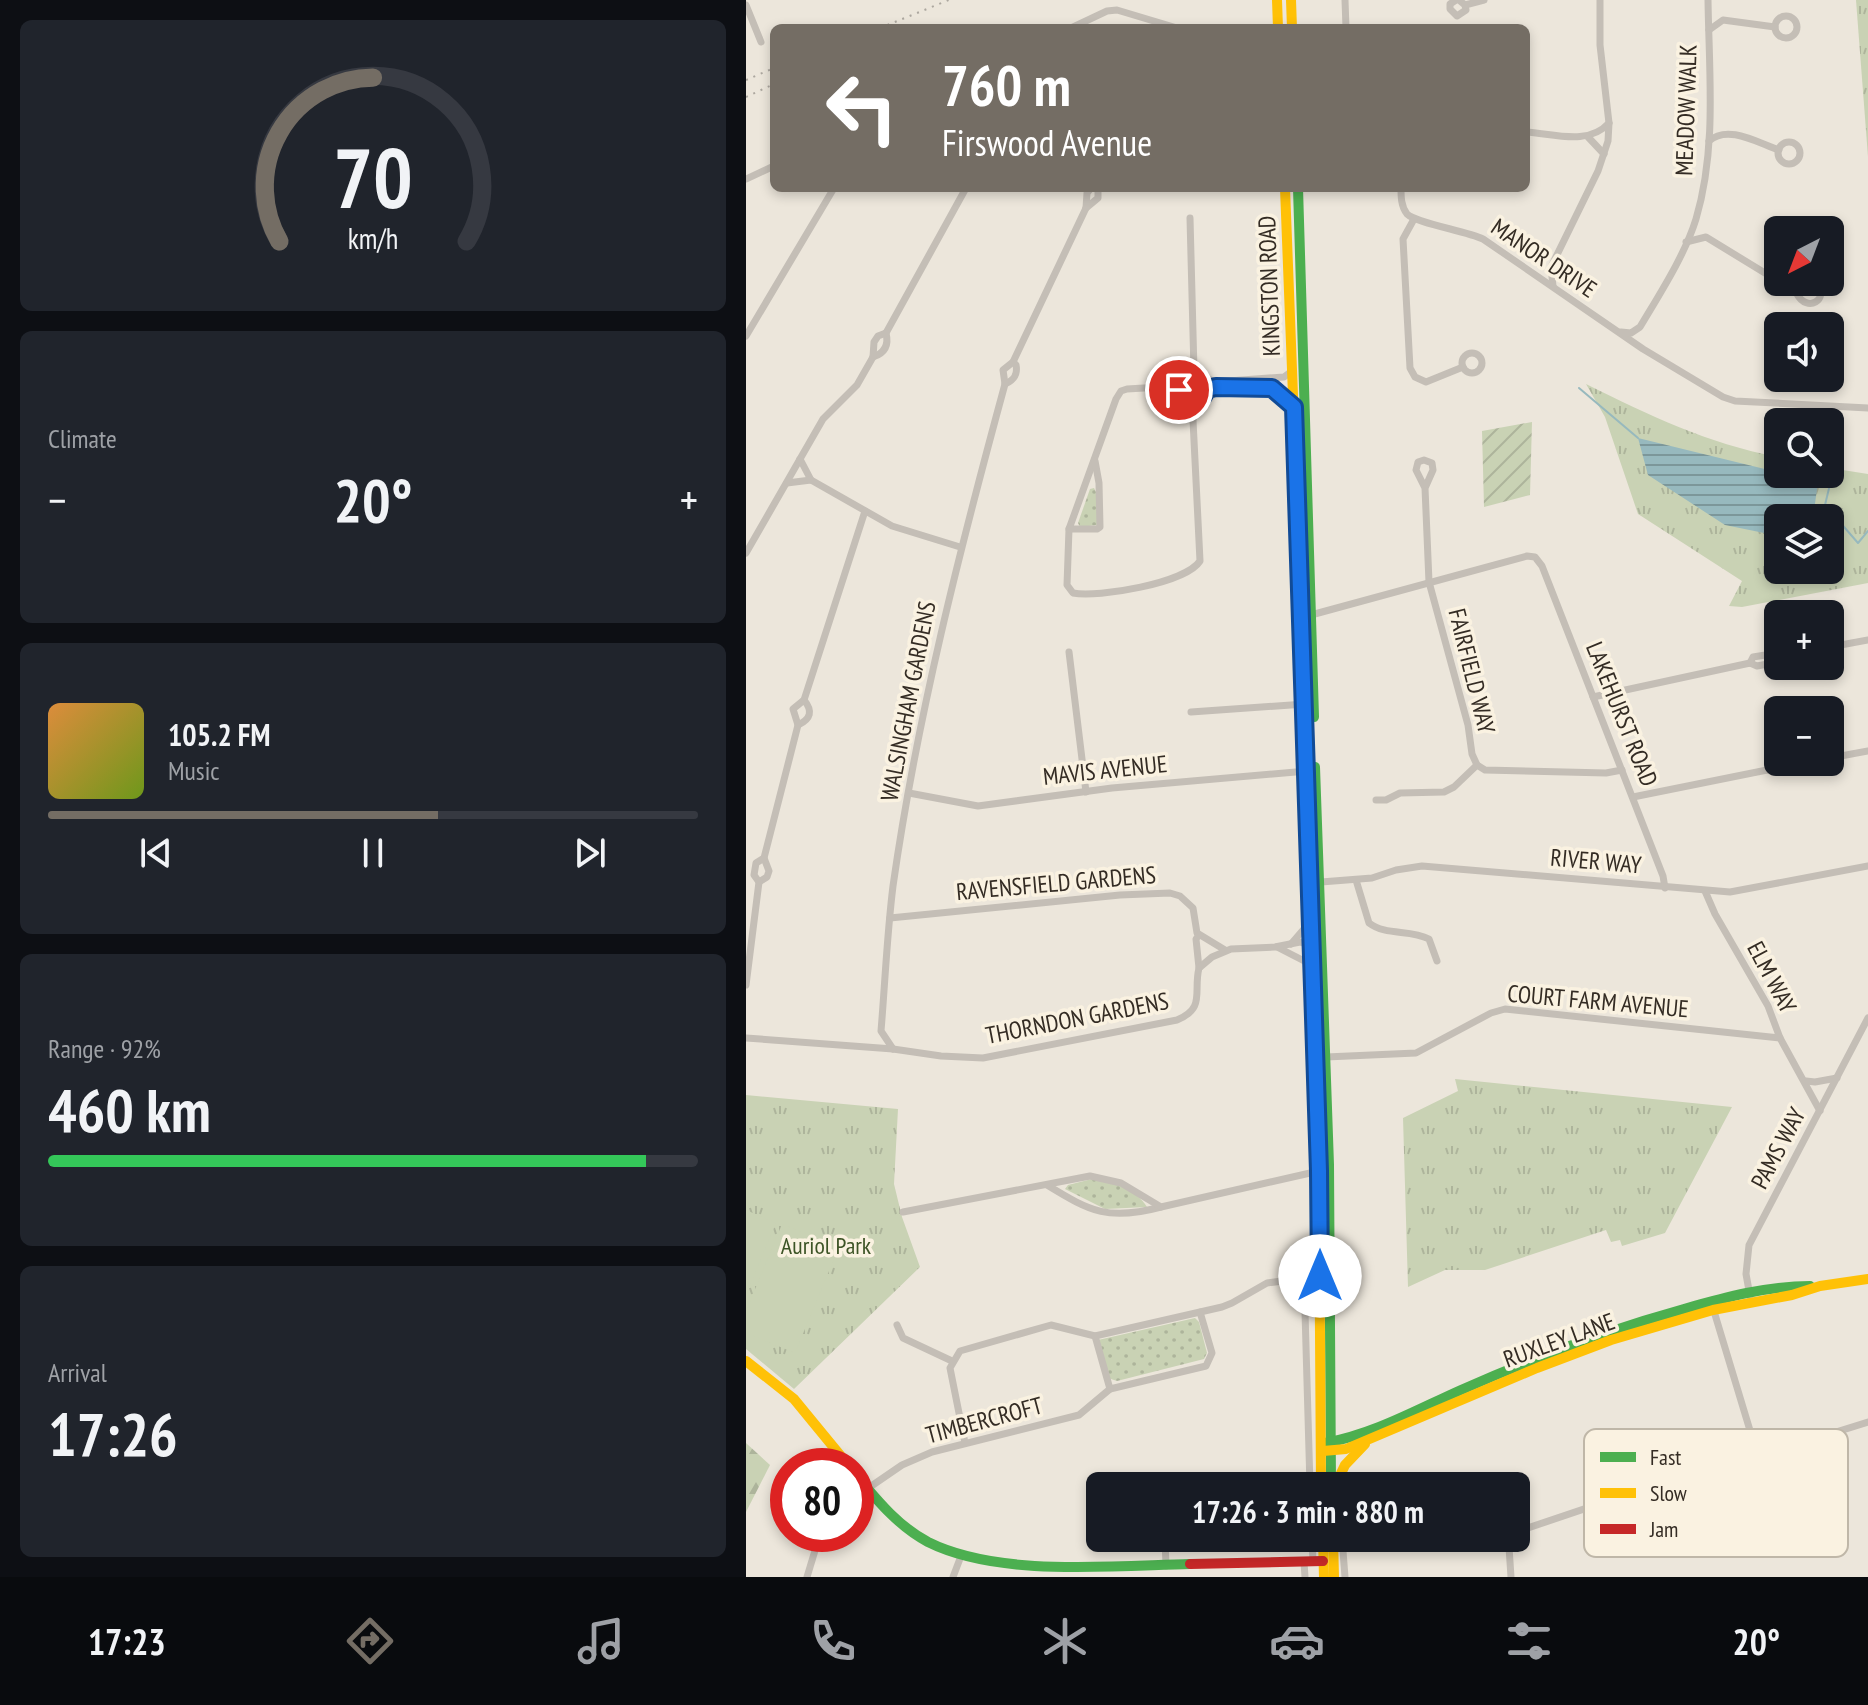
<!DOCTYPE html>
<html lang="en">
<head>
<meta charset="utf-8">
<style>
  body { margin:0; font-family:"PT Sans Narrow",sans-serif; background:#20242c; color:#f1f3f6; height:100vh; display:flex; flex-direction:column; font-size:30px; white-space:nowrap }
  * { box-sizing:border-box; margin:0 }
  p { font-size:26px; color:#9ea1a6 }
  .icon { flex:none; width:44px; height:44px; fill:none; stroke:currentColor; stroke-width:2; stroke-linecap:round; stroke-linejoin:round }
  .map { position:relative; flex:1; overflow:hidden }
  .sheet { display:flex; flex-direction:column; gap:20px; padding:20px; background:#0d0f14; width:746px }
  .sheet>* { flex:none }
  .guide { position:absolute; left:24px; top:24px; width:760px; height:168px; border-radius:12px; box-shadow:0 4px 12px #0003; background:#746d64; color:#fff; overflow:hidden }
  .needle { width:52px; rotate:222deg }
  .buttons { position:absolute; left:1018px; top:216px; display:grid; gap:16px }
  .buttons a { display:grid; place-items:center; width:80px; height:80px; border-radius:12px; background:#171b24; box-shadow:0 4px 12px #0003; font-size:40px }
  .speed { position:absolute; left:24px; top:1448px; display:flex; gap:16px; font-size:40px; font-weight:700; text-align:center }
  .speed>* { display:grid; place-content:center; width:104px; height:104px; border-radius:50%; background:#171b24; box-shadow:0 4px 12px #0003; line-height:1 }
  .speed .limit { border:12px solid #d22; background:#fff; color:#111 }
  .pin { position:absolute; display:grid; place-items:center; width:68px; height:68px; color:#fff; margin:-34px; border:4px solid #fff; border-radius:50%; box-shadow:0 2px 8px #0007 }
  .me { position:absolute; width:88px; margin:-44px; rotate:0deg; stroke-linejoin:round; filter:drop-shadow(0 0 6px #0008) }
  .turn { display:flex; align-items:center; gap:28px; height:168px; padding:0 40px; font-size:36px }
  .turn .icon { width:104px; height:104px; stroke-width:2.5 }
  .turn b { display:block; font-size:56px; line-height:68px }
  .big { font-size:60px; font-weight:700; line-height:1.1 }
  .sheet .tile { flex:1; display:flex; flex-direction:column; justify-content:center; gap:12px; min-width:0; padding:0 28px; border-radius:12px; background:#20242c }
  .sheet .dial { align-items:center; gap:0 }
  .dial svg { height:208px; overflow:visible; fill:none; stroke:#363941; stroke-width:7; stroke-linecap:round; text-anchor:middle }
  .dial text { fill:#f1f3f6; stroke:none }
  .song { display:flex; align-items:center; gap:24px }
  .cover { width:96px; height:96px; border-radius:12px; background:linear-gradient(135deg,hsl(30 70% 55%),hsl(80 70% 35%)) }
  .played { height:8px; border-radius:4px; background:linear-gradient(90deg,#746d64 60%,#363941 60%) }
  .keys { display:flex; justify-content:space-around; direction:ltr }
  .heat { display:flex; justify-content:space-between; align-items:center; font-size:44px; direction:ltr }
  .charge { height:12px; border-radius:6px; background:linear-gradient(90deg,#34c759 92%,#363941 0) }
  .trip { position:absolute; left:340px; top:1472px; width:444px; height:80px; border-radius:12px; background:#171b24; box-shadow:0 4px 12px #0003; font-weight:700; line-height:80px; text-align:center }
  .menu { display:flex; height:128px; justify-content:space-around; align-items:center; background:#090b0e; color:#9ea1a6 }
  .menu .icon { width:56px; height:56px }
  .menu .active { color:#746d64 }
  .menu b { font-size:36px; color:#f1f3f6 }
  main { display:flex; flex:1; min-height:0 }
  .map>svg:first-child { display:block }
  .grass { fill:url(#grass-dots) }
  .forest { fill:url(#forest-firs) }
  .park { fill:url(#park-tufts); fill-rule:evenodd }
  .garden { fill:url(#garden-furrows) }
  .pitch { fill:#c9d2b4 }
  .water { fill:url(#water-rules) }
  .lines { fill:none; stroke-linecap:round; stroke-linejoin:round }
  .stream { stroke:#97b9be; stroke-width:2 }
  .street { stroke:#c4beb6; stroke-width:7 }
  .fast { stroke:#4caf50; stroke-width:10 }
  .slow { stroke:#ffc107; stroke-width:10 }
  .jam { stroke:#c62828; stroke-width:10 }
  .rail { stroke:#aca79f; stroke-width:2; stroke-dasharray:2 6; stroke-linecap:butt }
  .route-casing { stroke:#114b97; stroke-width:20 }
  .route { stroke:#1a73e8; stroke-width:14 }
  .labels { text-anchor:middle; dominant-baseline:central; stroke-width:7; stroke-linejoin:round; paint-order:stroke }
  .street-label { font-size:24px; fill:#342c24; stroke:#faf2e1 }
  .park-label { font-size:24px; fill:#3d5426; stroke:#faf2e1 }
  .key { fill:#faf2e1; stroke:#bfb7a8; stroke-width:2 }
  .key-label { font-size:22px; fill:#342c24 }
</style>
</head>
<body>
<main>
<section class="sheet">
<div class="tile dial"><svg viewBox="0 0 100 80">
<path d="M14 69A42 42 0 1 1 86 69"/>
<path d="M14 69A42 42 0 0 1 50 6" stroke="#746d64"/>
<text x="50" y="56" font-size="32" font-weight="700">70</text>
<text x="50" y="72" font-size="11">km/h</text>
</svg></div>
<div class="tile"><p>Climate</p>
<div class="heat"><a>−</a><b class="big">20°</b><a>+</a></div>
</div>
<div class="tile">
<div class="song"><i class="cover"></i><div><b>105.2 FM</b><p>Music</p></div></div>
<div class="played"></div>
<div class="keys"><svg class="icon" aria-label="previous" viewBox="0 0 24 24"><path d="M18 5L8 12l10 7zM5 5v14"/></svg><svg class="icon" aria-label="pause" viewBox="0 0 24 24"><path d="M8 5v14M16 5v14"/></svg><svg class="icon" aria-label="next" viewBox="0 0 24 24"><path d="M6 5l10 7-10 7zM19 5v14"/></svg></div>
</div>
<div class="tile"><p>Range · 92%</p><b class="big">460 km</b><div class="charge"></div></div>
<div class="tile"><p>Arrival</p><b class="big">17:26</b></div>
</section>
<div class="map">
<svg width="1122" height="1577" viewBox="0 0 1122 1577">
  <defs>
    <pattern id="grass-dots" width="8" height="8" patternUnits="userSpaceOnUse" patternTransform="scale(2)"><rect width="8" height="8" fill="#c9d2b4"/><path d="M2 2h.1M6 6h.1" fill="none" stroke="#adb49b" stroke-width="1.8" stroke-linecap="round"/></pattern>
    <pattern id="forest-firs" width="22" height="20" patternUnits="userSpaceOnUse" patternTransform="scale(2)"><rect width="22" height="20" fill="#c9d2b4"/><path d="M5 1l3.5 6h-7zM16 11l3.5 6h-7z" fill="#adb49b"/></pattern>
    <pattern id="park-tufts" width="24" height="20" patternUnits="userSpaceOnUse" patternTransform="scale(2)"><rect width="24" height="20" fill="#c9d2b4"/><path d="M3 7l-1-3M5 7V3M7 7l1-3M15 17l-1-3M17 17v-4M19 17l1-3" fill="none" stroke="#adb49b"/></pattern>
    <pattern id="garden-furrows" width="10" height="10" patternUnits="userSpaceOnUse" patternTransform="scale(2)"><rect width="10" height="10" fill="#c9d2b4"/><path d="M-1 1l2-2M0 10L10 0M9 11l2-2" fill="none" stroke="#adb49b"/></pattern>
    <pattern id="water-rules" width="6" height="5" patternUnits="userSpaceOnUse" patternTransform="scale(2)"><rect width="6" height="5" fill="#97b9be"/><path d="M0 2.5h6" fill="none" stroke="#7c979a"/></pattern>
  </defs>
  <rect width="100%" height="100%" fill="#ece6db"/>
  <g class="grass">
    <polygon points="348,488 350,492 352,525 334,527 332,523 344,489"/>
    <path d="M 346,1179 C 365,1180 391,1190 401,1207 L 359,1209 L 319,1189 L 322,1185 Z"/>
    <polygon points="449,1318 453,1322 461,1353 458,1359 371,1381 362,1378 352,1340"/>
  </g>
  <polygon class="forest" points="0,1443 24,1465 0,1512"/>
  <g class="park">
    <polygon points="1110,0 1122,0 1122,157"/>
    <path d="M 840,384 C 905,416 960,443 1032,457 L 1032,474 L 1084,474 L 1084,468 L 1122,474 L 1122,583 L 996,607 L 983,606 L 996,581 L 892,514 L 859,417 ZM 1032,518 L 1084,518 L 1084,570 L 1032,570 Z"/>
    <polygon points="709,1079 986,1107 919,1233 876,1246 874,1240 865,1242 860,1230 739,1270 699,1270 662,1287 657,1118 712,1091"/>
    <polygon points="0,1095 152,1109 148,1184 156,1217 174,1267 48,1389 0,1349"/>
  </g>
  <polygon class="garden" points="786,422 784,495 738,507 736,431"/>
  <g class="pitch">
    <polygon points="0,1210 30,1223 0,1295"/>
    <polygon points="36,1224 93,1247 49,1353 0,1333 0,1311"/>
  </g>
  <polygon class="water" points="892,438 1072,482 1067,518 1032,518 1032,534 1028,535 979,525 902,475"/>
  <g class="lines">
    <g class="stream">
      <polyline points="833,388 892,438"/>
      <polyline points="1072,482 1085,480 1079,505 1112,543 1122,531"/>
    </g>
    <g class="street">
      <polyline points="599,0 600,28"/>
      <polyline points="710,0 704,4 704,9 711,16 720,10 719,5 713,0"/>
      <polyline points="0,5 15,42"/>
      <polyline points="719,5 738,0"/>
      <circle cx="1040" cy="27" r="11"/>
      <polyline points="325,28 361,11 371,10 431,28"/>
      <polyline points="963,30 977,20 1029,27"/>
      <path d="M 780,132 C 809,134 842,146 863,123"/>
      <polyline points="842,137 858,154"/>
      <path d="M 963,141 C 982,124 1012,143 1033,150"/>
      <circle cx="1043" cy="153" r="11"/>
      <polyline points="0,179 28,166"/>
      <path d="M 655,188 C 655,197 655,206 661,214 C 670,223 720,231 737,239 L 897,349 L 977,397 L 989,401 L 1122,408"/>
      <polyline points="340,208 352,198 352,188"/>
      <polyline points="444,218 448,371"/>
      <polyline points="668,219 657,239 664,368 669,377 680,382 717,367"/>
      <polyline points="940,242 960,237 1032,281"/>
      <path d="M 1056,282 L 1051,294 C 1061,313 1084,300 1071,282"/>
      <polyline points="807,286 805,267 852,171 862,141 863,123 854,45 854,0"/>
      <path d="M 875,332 L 885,333 L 894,327 C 913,295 939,255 950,219 C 971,148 963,73 962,0"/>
      <polyline points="0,336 88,188"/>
      <circle cx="726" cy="363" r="10"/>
      <path d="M 127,357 C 139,353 143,345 140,333"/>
      <circle cx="447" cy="385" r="15"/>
      <polyline points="460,378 469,382 538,377 546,371"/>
      <path d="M 259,384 C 268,380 272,375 270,365 L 267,362"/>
      <path d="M 432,386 L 381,389 L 375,391 L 370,399 L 323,529 L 321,585 L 327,593 C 352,598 440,583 454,561 L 446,400"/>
      <polyline points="461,389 526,388 547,405"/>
      <polyline points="54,459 65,480"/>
      <polyline points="41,483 65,480 146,526 214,547"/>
      <polyline points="679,488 687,470 686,463 678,460 672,462 670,470 679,488 683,582 722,725 726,754 731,765 739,770 860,773 876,770"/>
      <polyline points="323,529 351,529 354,527 353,483 349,461"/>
      <polyline points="0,553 77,419 111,385 127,357 128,342 132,336 140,333 220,188"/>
      <polyline points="565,615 781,556 789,557 796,566 917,876 919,888"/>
      <polyline points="1084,647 1122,640"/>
      <polyline points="323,652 340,792"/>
      <polyline points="1004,663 1007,657 1032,653"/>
      <polyline points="847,697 1004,663 1011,666 1032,662"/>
      <polyline points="445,712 559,704"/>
      <path d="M 52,725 C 65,719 67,711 58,700"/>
      <polyline points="1084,758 1122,751"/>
      <path d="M 1021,770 C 1037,776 1051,767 1065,762"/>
      <polyline points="163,793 232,806 366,788 561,771"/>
      <polyline points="887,797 1021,770 1028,766 1046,762"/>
      <polyline points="630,800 640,800 654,793 698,792 708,787 731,765"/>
      <path d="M 610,880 L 623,923 C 640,936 664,929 683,939 L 691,961"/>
      <polyline points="13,882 21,877 23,871 18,858"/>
      <polyline points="575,882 626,878 650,870 676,866 984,892 1122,866"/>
      <polyline points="959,891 969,914 1022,1006 1034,1038 1074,1111"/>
      <polyline points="144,918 374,895 424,893 434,896 447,908 451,933 479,950"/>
      <polyline points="545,944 564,922"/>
      <polyline points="531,947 566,965"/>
      <polyline points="453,968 450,939 453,935"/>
      <polyline points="0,985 13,882 8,875 10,863 18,858 52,725 47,709 58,700 119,511"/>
      <path d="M 0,1038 L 147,1049 L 195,1056 L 237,1058 L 431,1020 C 460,1008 447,992 453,968 L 466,957 L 485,949 L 529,947 L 554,942 L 569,947"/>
      <path d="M 147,1049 L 135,1031 C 139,983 141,934 147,886 C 171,717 214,549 259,384 L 257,370 L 267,362 L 340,208 L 341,193 L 345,188"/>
      <polyline points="580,1057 670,1053 745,1013 759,1009 1034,1038"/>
      <polyline points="1060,1081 1069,1082 1091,1078"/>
      <path d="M 301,1185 C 345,1212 363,1221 415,1207"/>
      <polyline points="157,1212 344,1176 375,1183 415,1207 573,1171"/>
      <polyline points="558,1277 564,1486"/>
      <polyline points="1004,1296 1000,1274 1003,1245 1122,1018"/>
      <polyline points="151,1325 157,1338 206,1361"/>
      <polyline points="364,1389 460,1366 466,1353 454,1312"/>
      <polyline points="219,1443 204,1368 214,1351 305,1325 349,1336"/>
      <polyline points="1009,1447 1014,1452 1026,1452 1122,1422"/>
      <polyline points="121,1489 156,1465 186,1452 333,1415 364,1389 349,1336 476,1307 486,1303 521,1283 574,1276"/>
      <polyline points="770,1532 1007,1452 1009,1447 967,1308"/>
      <polyline points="1079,1535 1092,1495 1086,1433"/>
      <polyline points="419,1538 420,1566"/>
      <polyline points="566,1538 567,1562"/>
      <polyline points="596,1538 599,1577"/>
      <polyline points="558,1562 559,1577"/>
      <polyline points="61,1577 74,1534"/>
      <polyline points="207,1577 215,1556"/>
      <polyline points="765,1577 763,1547 766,1538"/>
    </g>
    <g class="fast">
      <polyline points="552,188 568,717"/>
      <polyline points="553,551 566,938"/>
      <polyline points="569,767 583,1165 585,1486"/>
      <path d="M 579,1443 C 628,1434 670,1410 715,1390 C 787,1358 862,1330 938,1309 C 980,1297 1021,1286 1064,1286"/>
      <path d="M 110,1475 C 131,1500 152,1526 182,1542 C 252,1577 364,1566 444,1564"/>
    </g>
    <g class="slow">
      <polyline points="531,0 532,28"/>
      <polyline points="545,0 546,28"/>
      <polyline points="539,188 553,551"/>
      <polyline points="573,1183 575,1486"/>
      <polyline points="0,1361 48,1399 103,1466"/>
      <polyline points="577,1451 600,1449 791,1368 865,1340 967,1310 1046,1295 1074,1286 1122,1279"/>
      <polyline points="589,1486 599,1465 619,1444"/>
      <polyline points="577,1538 578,1577"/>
      <polyline points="587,1538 588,1577"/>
    </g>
    <g class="jam">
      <polyline points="566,938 573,1183"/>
      <polyline points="444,1564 577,1561"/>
    </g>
    <g class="rail">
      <polyline points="134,28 203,0"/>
      <polyline points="0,80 28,68"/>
      <polyline points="0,97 28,84"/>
    </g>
  </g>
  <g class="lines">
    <g class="route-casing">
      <path id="route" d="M 433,390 C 439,400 448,403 457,396 L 461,389 L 470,387 L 526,388 L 548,407 L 573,1171 L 574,1276"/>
    </g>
    <use href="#route" class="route"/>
  </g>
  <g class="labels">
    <g class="street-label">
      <text transform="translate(940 110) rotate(-88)">MEADOW WALK</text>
      <text transform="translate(798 258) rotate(34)">MANOR DRIVE</text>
      <text transform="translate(523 286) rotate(-92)">KINGSTON ROAD</text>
      <text transform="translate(726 671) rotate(76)">FAIRFIELD WAY</text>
      <text transform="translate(162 701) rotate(-79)">WALSINGHAM GARDENS</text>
      <text transform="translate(876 714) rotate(68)">LAKEHURST ROAD</text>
      <text transform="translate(359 770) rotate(-6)">MAVIS AVENUE</text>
      <text transform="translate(850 861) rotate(5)">RIVER WAY</text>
      <text transform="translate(310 883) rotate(-5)">RAVENSFIELD GARDENS</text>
      <text transform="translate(1026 977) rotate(62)">ELM WAY</text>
      <text transform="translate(852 1001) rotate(5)">COURT FARM AVENUE</text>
      <text transform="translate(331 1018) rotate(-11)">THORNDON GARDENS</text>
      <text transform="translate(1032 1148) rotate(-62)">PAMS WAY</text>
      <text transform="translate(813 1340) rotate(-20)">RUXLEY LANE</text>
      <text transform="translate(238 1420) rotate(-15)">TIMBERCROFT</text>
    </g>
    <g class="park-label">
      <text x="80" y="1245">Auriol Park</text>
    </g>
  </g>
  <rect x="838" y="1429" width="264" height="128" rx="12" class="key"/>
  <rect x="854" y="1452" width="36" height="10" fill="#4caf50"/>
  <rect x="854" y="1488" width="36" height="10" fill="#ffc107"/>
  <rect x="854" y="1524" width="36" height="10" fill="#c62828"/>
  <g class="key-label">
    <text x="904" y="1465">Fast</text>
    <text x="904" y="1501">Slow</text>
    <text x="904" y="1537">Jam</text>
  </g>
</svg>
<div class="buttons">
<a><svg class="needle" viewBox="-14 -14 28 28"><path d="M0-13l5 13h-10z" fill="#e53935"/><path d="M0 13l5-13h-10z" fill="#9ea1a6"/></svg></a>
<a><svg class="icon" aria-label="sound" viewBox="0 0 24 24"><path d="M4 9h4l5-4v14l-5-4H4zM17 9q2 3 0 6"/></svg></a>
<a><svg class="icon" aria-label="search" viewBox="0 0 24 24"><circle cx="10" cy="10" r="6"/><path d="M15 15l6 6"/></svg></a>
<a><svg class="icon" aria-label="layers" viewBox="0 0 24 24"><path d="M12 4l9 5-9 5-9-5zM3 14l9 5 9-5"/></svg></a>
<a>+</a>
<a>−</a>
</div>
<div class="speed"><div class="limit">80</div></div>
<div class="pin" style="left:433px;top:390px;background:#d93025"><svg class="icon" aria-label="arrive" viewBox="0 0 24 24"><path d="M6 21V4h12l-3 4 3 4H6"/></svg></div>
<svg class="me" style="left:574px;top:1276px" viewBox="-20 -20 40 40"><circle r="19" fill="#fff"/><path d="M0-13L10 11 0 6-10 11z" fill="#1a73e8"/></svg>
<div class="trip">17:26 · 3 min · 880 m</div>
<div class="guide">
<div class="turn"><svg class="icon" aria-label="left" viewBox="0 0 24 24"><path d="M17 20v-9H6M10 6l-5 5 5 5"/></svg><div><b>760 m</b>Firswood Avenue</div></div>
</div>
</div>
</main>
<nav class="menu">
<b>17:23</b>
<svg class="icon active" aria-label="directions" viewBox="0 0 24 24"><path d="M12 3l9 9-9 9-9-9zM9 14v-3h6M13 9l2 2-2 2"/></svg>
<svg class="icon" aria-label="music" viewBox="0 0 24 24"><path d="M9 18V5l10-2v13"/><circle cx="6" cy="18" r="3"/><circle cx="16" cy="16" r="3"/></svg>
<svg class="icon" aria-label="phone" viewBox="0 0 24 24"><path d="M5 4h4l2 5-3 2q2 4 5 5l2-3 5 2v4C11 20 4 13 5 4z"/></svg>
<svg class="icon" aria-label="climate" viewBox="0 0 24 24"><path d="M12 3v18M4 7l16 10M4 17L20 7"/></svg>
<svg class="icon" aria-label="car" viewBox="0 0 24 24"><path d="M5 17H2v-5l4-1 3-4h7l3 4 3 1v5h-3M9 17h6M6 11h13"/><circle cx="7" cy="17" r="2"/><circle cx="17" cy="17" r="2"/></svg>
<svg class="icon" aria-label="filters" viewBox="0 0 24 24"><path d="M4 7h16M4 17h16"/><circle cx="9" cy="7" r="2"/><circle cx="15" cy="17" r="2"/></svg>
<b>20°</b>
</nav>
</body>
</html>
